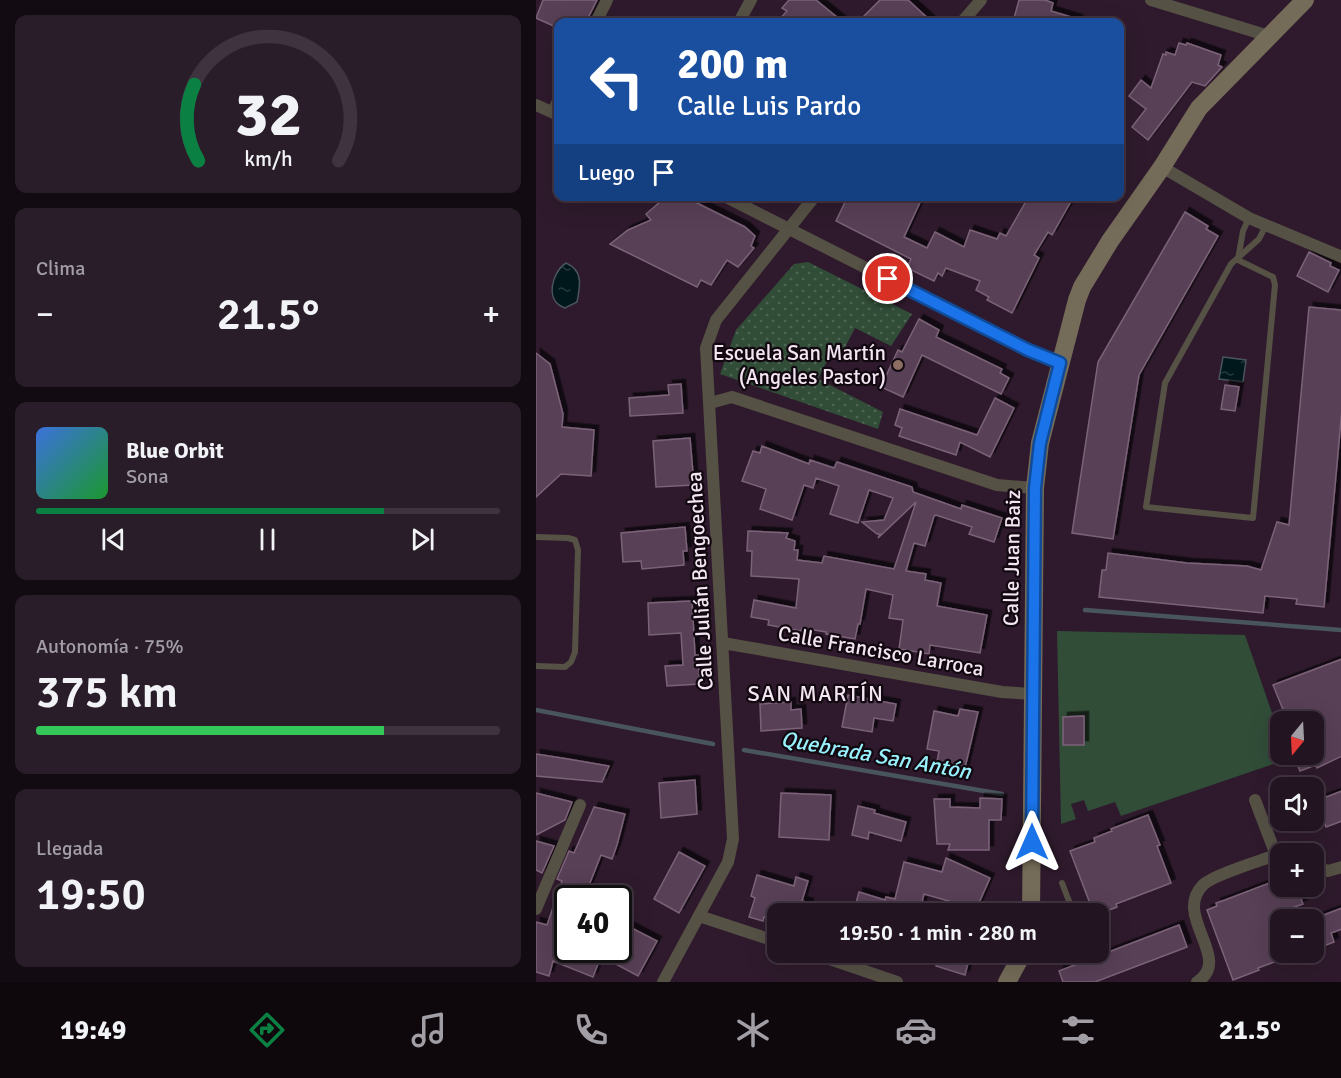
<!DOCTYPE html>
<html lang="es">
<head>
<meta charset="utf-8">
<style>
  body { margin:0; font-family:Signika,sans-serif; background:#2a1d2a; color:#f1f3f6; height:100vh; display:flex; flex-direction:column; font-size:22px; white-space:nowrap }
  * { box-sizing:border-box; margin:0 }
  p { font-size:20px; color:#a29ea5 }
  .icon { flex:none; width:33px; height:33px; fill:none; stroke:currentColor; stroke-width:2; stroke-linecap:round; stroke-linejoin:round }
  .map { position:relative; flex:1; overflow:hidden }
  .sheet { display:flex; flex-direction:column; gap:15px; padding:15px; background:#130b12; width:536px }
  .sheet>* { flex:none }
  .banner { position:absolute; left:18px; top:18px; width:570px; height:183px; border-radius:12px; box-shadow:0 6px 24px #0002,0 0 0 2px #3f333f; background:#1a4fa0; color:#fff; overflow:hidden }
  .needle { width:39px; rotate:198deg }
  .fabs { position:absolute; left:734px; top:711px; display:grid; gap:12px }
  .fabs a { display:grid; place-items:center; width:54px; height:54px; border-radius:12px; background:#221421; box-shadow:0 6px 24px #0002,0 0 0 2px #3f333f; font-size:30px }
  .speed { position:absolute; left:18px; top:885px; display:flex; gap:12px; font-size:30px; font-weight:700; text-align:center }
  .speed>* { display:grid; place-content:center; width:78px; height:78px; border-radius:50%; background:#221421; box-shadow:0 6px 24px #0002,0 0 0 2px #3f333f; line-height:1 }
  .speed .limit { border:3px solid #111; border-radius:9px; background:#fff; color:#111 }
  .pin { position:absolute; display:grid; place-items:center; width:51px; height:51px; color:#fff; margin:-26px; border:3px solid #fff; border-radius:50%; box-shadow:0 2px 6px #0007 }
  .me { position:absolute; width:66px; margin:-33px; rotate:0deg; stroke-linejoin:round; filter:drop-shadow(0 0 4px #0008) }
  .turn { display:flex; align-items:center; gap:21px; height:126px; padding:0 24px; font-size:27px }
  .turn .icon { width:78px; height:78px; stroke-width:2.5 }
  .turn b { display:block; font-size:42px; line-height:51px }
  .then { display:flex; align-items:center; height:57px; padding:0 24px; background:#0003; gap:12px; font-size:22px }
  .big { font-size:45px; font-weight:600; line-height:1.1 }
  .sheet .card { flex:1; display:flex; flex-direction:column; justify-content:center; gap:9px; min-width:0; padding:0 21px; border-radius:12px; background:#2a1d2a }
  .sheet .dial { align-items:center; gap:0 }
  .dial svg { height:156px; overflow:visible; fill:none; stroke:#3f333f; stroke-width:7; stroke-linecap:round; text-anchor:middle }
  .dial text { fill:#f1f3f6; stroke:none }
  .song { display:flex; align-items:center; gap:18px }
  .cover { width:72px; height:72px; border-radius:9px; background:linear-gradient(135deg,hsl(220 70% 55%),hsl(130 70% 35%)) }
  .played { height:6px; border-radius:3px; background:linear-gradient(90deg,#0b8043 75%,#3f333f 75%) }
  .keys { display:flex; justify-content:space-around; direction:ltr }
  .heat { display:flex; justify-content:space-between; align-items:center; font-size:33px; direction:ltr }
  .charge { height:9px; border-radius:4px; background:linear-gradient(90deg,#34c759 75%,#3f333f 0) }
  .trip { position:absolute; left:231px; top:903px; width:342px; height:60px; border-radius:12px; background:#221421; box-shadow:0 6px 24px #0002,0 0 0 2px #3f333f; font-weight:600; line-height:60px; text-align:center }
  .menu { display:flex; height:96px; justify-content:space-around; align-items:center; background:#0e080d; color:#a29ea5 }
  .menu .icon { width:42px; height:42px }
  .menu .active { color:#0b8043 }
  .menu b { font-size:27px; color:#f1f3f6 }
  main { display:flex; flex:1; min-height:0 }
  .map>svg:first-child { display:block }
  .green { fill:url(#green-dots) }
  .pitch { fill:#314d38 }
  .water { fill:url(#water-ripples); stroke:#49555c; stroke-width:1.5 }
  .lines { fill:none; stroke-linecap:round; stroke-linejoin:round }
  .stream { stroke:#49555c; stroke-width:4.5 }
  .building { fill:#584156; stroke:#7b6278; stroke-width:1.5; filter:url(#shadow) }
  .lane { stroke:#565145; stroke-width:6 }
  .street { stroke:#565145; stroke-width:12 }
  .secondary { stroke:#746b58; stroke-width:18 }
  .route-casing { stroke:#114b97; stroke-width:15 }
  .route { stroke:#1a73e8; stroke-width:10 }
  .education-dot { fill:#8d6e63; stroke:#110810; stroke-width:2 }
  .labels { text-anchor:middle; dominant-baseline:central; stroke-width:4.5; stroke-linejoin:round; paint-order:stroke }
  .poi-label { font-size:21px; fill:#f4e5f2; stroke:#110810; text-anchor:end }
  .street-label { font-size:21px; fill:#f4e5f2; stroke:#110810 }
  .neighbourhood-label { font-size:22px; letter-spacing:1.5px; fill:#f4e5f2; stroke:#110810 }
  .water-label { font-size:22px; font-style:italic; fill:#98f2fd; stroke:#110810 }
</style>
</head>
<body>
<main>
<section class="sheet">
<div class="card dial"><svg viewBox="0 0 100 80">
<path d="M14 69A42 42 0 1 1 86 69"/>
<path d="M14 69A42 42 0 0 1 12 30" stroke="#0b8043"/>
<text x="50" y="56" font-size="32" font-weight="700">32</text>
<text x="50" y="72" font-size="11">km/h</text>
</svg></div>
<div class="card"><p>Clima</p>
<div class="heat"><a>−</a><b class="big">21.5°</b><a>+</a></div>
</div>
<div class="card">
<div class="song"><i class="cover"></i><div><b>Blue Orbit</b><p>Sona</p></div></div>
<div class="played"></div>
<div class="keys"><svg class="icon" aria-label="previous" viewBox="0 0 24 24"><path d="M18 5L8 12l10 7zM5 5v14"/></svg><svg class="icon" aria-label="pause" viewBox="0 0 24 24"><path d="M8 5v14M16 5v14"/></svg><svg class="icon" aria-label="next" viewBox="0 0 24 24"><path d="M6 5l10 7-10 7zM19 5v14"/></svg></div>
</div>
<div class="card"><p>Autonomía · 75%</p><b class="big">375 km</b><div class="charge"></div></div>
<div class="card"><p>Llegada</p><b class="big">19:50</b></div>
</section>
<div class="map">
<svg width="806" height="982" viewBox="0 0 806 982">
  <defs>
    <pattern id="green-dots" width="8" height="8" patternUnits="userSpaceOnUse" patternTransform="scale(1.5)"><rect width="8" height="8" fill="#314d38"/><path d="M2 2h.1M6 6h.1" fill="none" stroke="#4f6655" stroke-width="1.8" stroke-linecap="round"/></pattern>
    <pattern id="water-ripples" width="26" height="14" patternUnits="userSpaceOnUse" patternTransform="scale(1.5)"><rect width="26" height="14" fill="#00171b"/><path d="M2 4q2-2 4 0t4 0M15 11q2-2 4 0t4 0" fill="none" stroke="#26393d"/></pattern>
    <filter id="shadow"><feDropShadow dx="4.5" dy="-4.5" stdDeviation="0" flood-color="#0009"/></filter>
  </defs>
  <rect width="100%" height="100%" fill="#2e1a2c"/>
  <polygon class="green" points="272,262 376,314 355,346 319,328 306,353 297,349 282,379 347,412 342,429 184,374 200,330 258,264"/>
  <polygon class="pitch" points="521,631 709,635 744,736 744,754 750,755 752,759 585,816 579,802 552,811 548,800 535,804 540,819 525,824"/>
  <g class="water">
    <path d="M 30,263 C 48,271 44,286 41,302 L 29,308 C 8,301 16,272 30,263 Z"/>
    <polygon points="687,357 710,360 707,382 683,379"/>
  </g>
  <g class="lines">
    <g class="stream">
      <polyline points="549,610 806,630"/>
      <polyline points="0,710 177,744"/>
      <polyline points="208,750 466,794"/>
    </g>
  </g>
  <g class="building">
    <polygon points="7,0 61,0 50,22 22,22 22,28 0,18"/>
    <polygon points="253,0 280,0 307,22 241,22 251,11 246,8"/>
    <polygon points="344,0 372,0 396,22 322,22"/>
    <polygon points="483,0 509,0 517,3 515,11 542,19 542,22 477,22"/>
    <polygon points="643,43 650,45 651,43 685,55 682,65 686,67 669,86 656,82 612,140 596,127 610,109 593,96 605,80 615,88 627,54 630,55 630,52 639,55"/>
    <polygon points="131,196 147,196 209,227 219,236 215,246 218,248 202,267 191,260 175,285 165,280 161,287 74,244 92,230 115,220 110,214"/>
    <polygon points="312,196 387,196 368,237 391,248 399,232 428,247 434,230 461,239 464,233 470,236 493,196 538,196 516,235 512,232 498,255 503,258 476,313 451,300 453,297 440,290 444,281 410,268 406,276 402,273 398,281 371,268 375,259 300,221"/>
    <polygon points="649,212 672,226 670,229 682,236 603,375 577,539 536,533 562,362"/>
    <polygon points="773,252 795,263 794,266 803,270 792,292 761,276"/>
    <polygon points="773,307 806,310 806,409 788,607 760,604 761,599 729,596 727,613 563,597 566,570 570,570 572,553 651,563 711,566 725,570 741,522 753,525"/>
    <polygon points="383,319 403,330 400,337 466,369 464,373 473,378 465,394 386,355 367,397 345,387 362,350 366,352"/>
    <polygon points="0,353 14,364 27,414 26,427 58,430 55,476 25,474 0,497"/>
    <polygon points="145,384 147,413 94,416 93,398 133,395 132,385"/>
    <polygon points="689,385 703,387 699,411 685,409"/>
    <polygon points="459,398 478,408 454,457 424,442 420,455 363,436 366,428 359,425 364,409 441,435"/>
    <polygon points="154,438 158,485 120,487 117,441"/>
    <polygon points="226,446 273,464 274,460 298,468 301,462 376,487 377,492 425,509 426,505 466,518 458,542 433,534 436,527 400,515 398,516 389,546 378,543 370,571 390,574 389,580 405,583 401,606 451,615 444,653 394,645 393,654 363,649 367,620 353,618 357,595 330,589 324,624 322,624 319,639 290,634 290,632 266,628 265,631 232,625 233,620 215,617 218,600 260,608 263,579 215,576 216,551 211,551 212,531 252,533 250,538 259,541 258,550 262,550 261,560 286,563 288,556 358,569 380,502 342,538 344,534 341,534 326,522 348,520 357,498 333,490 322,523 294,514 303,486 280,478 277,488 268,485 256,520 224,509 230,489 206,481 217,451 224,453"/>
    <polygon points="149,527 151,551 147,551 148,565 106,569 105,561 87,562 85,533"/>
    <polygon points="156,601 159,655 162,655 164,684 131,686 129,666 147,665 145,633 113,635 112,603"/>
    <polygon points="806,659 806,756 781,768 780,765 764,771 757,754 777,754 777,722 752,722 737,685"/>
    <polygon points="312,695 360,704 357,721 338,718 336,732 306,727"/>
    <polygon points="255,702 255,710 265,709 266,728 225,731 224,704"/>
    <polygon points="424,709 442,712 428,772 400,767 403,751 391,749 398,711 422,716"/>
    <polygon points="548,716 548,745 527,745 527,717"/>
    <polygon points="0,754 32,759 73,766 66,782 0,776"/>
    <polygon points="159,780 161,814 125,818 123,783"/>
    <polygon points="806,791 806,821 790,827 789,824 780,827 777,820 777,802"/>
    <polygon points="0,793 36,802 29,820 0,835"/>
    <polygon points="245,793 295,795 293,840 243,837"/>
    <polygon points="444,798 466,799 465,820 453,820 453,850 412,850 414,844 401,844 398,799 414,799 414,807 444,808"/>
    <polygon points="322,806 339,810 338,813 370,822 365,841 333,832 332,839 316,835"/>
    <polygon points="58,807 89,814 81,845 76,859 65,855 48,898 32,890 32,950 82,950 82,935 88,924 121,941 102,976 65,956 57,977 17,961 13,976 0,972 0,922 11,925 26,881 21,879 33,851 38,853"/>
    <polygon points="612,815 624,845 621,846 635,883 580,904 581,907 563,914 558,914 534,851 559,842 558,838 576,831 575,829"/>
    <polygon points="0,841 18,846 6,873 0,870"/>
    <polygon points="143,852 169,866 143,913 118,899"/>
    <polygon points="410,858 454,878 438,914 425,914 414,908 416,902 388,894 383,914 317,914 323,892 349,900 350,897 359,899 368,862 406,872"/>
    <polygon points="221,875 258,886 260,877 272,881 266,901 273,903 269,914 242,914 242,921 228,917 227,921 213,917 219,898 215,896"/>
    <polygon points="744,879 744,886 760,886 767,904 744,912 744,960 722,968 723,970 697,980 671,910 681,906 680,903 689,900"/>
    <polygon points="806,908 806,929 795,933 798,942 777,950 777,919"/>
    <polygon points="643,925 651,947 559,982 527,982 523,971"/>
    <polygon points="404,952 427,952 426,956 433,959 429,975 400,966"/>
  </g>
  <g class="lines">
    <g class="lane">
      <polyline points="702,259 707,231 713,218"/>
      <polyline points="702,260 737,277 739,285 717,518 610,507 629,383 695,264 723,239 730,225"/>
      <polyline points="0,537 32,538 39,540 42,550 39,652 35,662 29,667 0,666"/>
      <polyline points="526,883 538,914"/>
    </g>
    <g class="street">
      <polyline points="615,0 733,36"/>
      <polyline points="60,22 71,0"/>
      <polyline points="203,22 215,0"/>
      <polyline points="426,22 445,0"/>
      <polyline points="0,105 22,115"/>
      <polyline points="17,112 22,101"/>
      <polyline points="626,167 713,218 806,257"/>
      <polyline points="188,196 492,350 524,363"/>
      <polyline points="174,403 196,397 461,485 499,488"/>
      <polyline points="187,643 466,692 497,694"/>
      <polyline points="719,800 740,855"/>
      <polyline points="777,866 792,871 806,867"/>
      <polyline points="0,909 44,805"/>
      <polyline points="163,916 242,942"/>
      <polyline points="273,952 361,982"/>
      <polyline points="127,982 192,862 197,839 170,348 180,320 279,196"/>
      <path d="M 661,982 C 698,959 636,916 667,885 C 677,875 724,861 740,855 L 744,856"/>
    </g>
    <g class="secondary">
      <polyline points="495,914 499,488 504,443 541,300 546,287 574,241 626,167 663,108 769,0"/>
      <polyline points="471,982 482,962 485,952"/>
    </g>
  </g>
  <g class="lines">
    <g class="route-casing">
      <polyline id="route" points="352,279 492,350 524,363 504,443 499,488 496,842"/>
    </g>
    <use href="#route" class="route"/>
  </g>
  <circle class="education-dot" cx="362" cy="365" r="6"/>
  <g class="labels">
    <g class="poi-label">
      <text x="350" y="353">Escuela San Martín<tspan x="350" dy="24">(Angeles Pastor)</tspan></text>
    </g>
    <g class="street-label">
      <text transform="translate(476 558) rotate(-89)">Calle Juan Baiz</text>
      <text transform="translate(164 581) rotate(-93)">Calle Julián Bengoechea</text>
      <text transform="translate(345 651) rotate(10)">Calle Francisco Larroca</text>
    </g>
    <g class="neighbourhood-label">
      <text x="280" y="693">SAN MARTÍN</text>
    </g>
    <g class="water-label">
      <text transform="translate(340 755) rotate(10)">Quebrada San Antón</text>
    </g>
  </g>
</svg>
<div class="fabs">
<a><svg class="needle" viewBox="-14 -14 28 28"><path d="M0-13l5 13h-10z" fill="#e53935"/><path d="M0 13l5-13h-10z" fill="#a29ea5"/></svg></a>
<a><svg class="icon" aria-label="sound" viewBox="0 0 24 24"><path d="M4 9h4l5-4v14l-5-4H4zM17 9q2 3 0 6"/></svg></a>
<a>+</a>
<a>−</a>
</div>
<div class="speed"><div class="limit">40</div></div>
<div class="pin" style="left:352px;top:279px;background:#d93025"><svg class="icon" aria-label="arrive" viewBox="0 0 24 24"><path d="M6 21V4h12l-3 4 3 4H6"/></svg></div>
<svg class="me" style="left:496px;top:842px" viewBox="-20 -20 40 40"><path d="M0-17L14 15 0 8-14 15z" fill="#1a73e8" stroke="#fff" stroke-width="4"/></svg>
<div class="trip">19:50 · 1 min · 280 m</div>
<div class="banner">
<div class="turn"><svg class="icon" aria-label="left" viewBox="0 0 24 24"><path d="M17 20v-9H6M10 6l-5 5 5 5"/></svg><div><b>200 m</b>Calle Luis Pardo</div></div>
<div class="then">Luego<svg class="icon" aria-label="arrive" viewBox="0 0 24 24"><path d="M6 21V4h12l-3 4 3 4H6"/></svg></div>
</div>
</div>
</main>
<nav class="menu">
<b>19:49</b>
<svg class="icon active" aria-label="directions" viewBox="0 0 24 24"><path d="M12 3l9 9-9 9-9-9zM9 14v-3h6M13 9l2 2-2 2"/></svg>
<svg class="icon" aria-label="music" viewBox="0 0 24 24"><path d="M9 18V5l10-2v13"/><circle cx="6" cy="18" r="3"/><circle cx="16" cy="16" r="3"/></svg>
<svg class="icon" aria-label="phone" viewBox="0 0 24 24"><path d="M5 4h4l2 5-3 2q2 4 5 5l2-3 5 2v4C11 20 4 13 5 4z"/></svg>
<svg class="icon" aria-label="climate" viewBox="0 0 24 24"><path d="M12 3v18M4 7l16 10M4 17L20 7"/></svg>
<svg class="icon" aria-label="car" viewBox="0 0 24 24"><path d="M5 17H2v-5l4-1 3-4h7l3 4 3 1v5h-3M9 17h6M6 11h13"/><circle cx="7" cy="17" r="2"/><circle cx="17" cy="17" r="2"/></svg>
<svg class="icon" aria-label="filters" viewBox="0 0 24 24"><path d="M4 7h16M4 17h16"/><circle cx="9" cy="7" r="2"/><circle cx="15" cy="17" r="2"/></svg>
<b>21.5°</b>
</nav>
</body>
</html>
